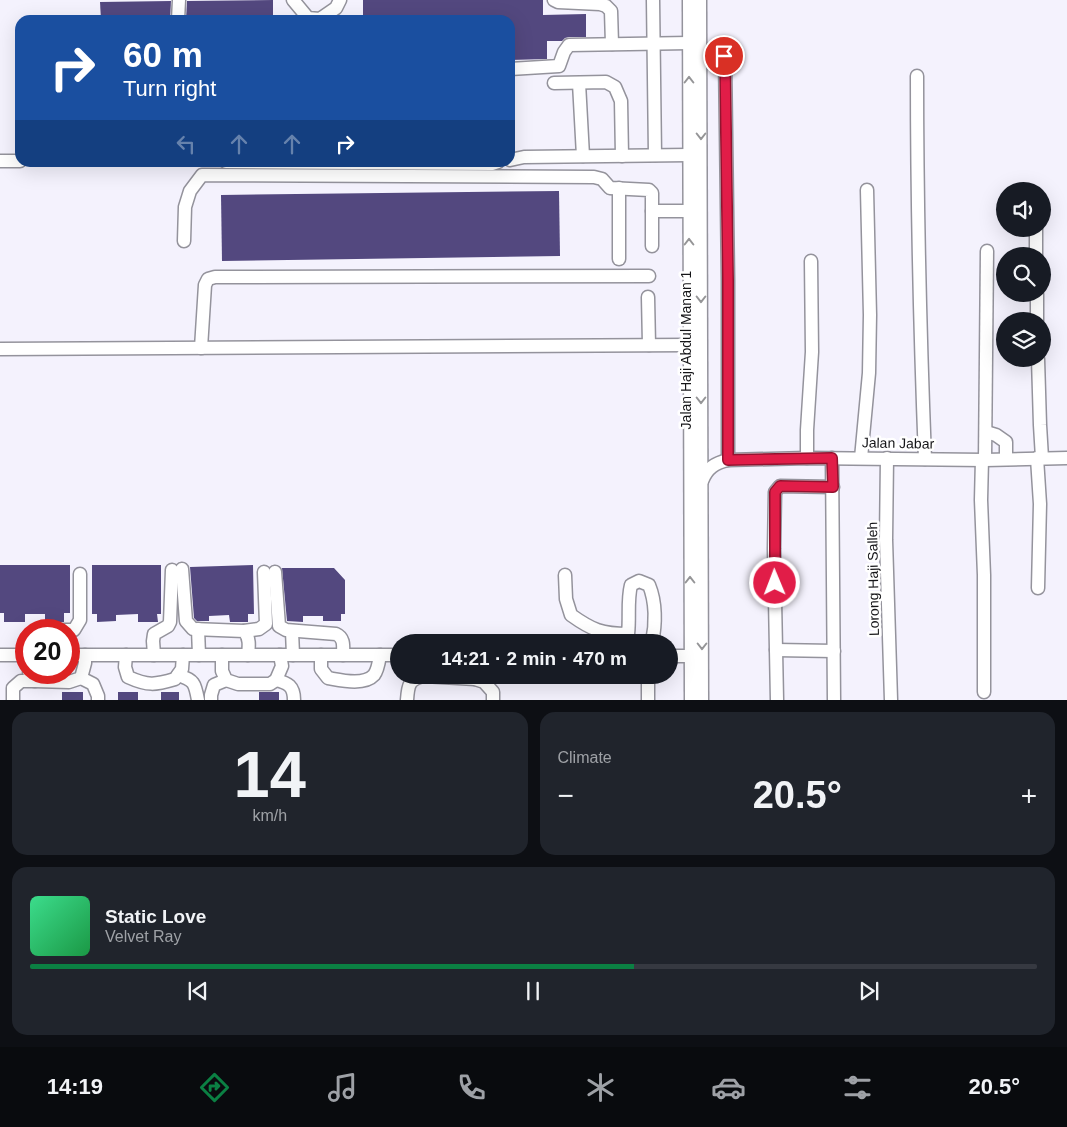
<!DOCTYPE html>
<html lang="en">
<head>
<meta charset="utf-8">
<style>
  body { margin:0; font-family:Helvetica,sans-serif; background:#20242c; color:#f1f3f6; height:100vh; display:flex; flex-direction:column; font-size:19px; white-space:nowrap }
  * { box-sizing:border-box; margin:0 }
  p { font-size:16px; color:#9ea1a6 }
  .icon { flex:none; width:28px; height:28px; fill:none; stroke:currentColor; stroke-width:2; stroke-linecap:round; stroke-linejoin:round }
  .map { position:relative; height:700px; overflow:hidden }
  .side { display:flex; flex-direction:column; gap:12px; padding:12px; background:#0d0f14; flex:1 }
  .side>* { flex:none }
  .top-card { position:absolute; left:15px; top:15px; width:500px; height:152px; border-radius:15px; box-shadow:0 5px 20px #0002; background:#1a4fa0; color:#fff; overflow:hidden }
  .fabs { position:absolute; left:996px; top:182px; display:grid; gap:10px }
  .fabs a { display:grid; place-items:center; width:55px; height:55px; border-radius:50%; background:#171b24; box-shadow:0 5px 20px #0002; font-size:25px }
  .speed { position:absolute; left:15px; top:619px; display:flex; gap:10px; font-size:25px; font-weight:700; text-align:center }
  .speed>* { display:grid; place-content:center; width:65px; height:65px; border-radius:50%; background:#171b24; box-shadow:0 5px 20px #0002; line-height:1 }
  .speed .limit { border:8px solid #d22; background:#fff; color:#111 }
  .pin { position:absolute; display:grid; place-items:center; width:42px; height:42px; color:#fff; margin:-21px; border:2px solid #fff; border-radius:50%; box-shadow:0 1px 5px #0007 }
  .me { position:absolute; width:55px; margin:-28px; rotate:359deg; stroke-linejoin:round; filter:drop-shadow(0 0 4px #0008) }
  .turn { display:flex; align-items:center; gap:18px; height:105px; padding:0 25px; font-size:22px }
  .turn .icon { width:65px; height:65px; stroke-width:2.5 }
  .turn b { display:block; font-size:35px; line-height:42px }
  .lanes { display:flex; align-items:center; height:48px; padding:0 25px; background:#0003; justify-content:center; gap:25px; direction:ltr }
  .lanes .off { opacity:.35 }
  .big { font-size:38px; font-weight:700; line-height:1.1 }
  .side .card { flex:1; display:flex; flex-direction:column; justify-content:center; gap:8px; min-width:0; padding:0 18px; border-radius:15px; background:#20242c }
  .side .dial { align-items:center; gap:0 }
  .dial b { font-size:65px; line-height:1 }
  .song { display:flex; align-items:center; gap:15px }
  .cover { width:60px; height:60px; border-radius:8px; background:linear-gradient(135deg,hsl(150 70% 55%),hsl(140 70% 35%)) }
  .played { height:5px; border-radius:2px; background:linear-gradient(90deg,#0b8043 60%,#363941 60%) }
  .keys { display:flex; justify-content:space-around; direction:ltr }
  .heat { display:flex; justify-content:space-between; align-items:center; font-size:28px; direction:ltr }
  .side .tiles { flex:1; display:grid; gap:12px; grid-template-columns:1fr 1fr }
  .card:last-child { grid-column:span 2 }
  .trip { position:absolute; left:390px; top:634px; width:288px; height:50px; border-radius:25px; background:#171b24; box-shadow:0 5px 20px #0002; font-weight:700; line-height:50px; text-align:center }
  .tab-bar { display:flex; height:80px; justify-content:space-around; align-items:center; background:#090b0e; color:#9ea1a6 }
  .tab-bar .icon { width:35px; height:35px }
  .tab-bar .on { color:#0b8043 }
  .tab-bar b { font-size:22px; color:#f1f3f6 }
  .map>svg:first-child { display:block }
  .building { fill:#53487f }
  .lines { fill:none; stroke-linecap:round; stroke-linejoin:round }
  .minor-casing { stroke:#94939c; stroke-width:15 }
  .minor { stroke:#fff; stroke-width:12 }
  .oneway { stroke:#959597 }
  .route-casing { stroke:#92132f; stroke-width:12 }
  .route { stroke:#e11d48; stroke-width:9 }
  .labels { text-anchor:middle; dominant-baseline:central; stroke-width:5; stroke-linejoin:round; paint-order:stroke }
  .street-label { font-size:14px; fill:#141417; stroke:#fff }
</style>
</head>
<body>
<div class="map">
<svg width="1067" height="700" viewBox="0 0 1067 700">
  <rect width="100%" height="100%" fill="#f4f2fd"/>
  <g class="building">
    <polygon points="273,0 273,20 186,20 187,1"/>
    <polygon points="363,0 543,0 543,15 586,14 586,37 569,37 565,38 562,41 547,41 547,59 510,60 510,20 363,20"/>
    <polygon points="171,1 170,20 101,20 100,2"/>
    <polygon points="559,191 560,256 222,261 221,195"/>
    <polygon points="0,565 70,565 70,613 64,613 64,622 45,622 45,614 25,614 25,622 4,622 4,613 0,613"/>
    <polygon points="92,565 161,565 161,614 157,614 158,622 138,622 138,614 116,615 116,621 97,622 97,614 92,614"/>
    <polygon points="253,565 254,614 248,614 248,622 230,622 229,615 209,616 209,621 197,621 194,618 190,567"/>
    <polygon points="282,568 334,568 345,580 345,614 341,614 341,621 323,621 323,616 303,616 303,622 287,621"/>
    <rect x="62" y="692" width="21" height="8"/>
    <rect x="118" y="692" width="20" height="8"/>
    <rect x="161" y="692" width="18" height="8"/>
    <rect x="259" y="692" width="20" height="8"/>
  </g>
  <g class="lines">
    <g class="minor-casing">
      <g id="minor">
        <polyline points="293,0 308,18 320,19 336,8 340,0"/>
        <polyline points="554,0 558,2 600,4 606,6 611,11 612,44"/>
        <polyline points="653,0 655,155"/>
        <polyline points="689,0 691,700"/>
        <polyline points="700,0 702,700"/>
        <polyline points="178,20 179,0"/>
        <path d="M 701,52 C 709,52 720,50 725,58 L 728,281 L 728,460"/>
        <polyline points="510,69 559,66 564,52 569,45 689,43"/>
        <path d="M 917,76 C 917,204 920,331 925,459"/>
        <polyline points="554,83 606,82 615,87 621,101 622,156"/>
        <polyline points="579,83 583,156"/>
        <polyline points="510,160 524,157 689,155"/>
        <polyline points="0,161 20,161"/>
        <polyline points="226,162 492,164 498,162"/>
        <polyline points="1036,229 1036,256"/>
        <polyline points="184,241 185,207 190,191 202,175 594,177 602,179 610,188 649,190 652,193 652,211"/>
        <polyline points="652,246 652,211 689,211"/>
        <polyline points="619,259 619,188"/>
        <polyline points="1037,294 1037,321"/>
        <polyline points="648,297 649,345"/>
        <polyline points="201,348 205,285 208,279 215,277 649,276"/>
        <polyline points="0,349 689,345"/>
        <polyline points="1038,359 1040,425 1042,458"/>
        <polyline points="986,432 996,435 1006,442 1006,459"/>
        <polyline points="807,458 807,430 812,352 811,261"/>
        <polyline points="832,458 834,700"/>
        <polyline points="861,458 869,373 870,315 867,190"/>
        <polyline points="887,458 886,540 891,700"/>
        <polyline points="1037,458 1040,504 1038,588"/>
        <polyline points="982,459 981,500 984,575 984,692"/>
        <polyline points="985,460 987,251"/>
        <path d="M 702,481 C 707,468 715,463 728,460 L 807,458 L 985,460 L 1067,458"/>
        <path d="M 182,569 L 186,621 L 193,629 L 244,631 C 250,638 249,646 248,655"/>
        <path d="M 275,572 L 279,626 L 286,630 L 336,634 C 345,638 343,647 343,655"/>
        <path d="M 565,575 L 566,599 L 571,615 C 592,630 602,634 628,634 C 630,617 627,601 631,585 L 639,581 L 649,585 C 656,602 656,624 652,642"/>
        <polyline points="198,629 199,655"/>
        <polyline points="62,630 74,630 80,620 80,574"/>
        <polyline points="244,631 259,629 266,624 264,572"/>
        <polyline points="292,631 293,655"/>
        <polyline points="776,650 834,651"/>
        <polyline points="0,655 26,655"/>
        <polyline points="69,655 399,655"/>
        <path d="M 126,655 L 125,667 L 128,677 C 148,686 155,685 175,679 L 182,669 L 183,655"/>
        <polyline points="154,655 153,641 154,634 168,626 170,622 172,570"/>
        <polyline points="222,655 222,671 226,680 238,684 270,684 276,680 282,666 280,655"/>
        <path d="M 321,655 L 321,669 L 328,678 C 340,680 364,686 374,675 C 378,670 379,661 380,655"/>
        <polyline points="669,656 690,656"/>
        <polyline points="29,672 35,681 69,682 81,678 85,663 85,655"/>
        <path d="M 178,675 C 194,680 195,683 198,700"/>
        <polyline points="424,675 424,676 475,679 475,675"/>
        <polyline points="648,675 648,700"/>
        <polyline points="81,678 93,684 98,696 98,700"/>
        <polyline points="475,679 484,682 493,692 493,700"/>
        <path d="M 276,680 C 288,683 294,686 294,700"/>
        <polyline points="13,700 13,688 21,681 35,681"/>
        <polyline points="211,700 211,695 214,685 226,680"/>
        <path d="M 407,700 C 408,685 409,679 424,676"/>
        <polyline points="777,700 774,549 775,492 780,486 833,487"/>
      </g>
    </g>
    <use href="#minor" class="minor"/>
  </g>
  <defs><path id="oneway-chevron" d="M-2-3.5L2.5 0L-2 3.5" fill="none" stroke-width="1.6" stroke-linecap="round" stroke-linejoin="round" transform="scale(1.25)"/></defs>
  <g class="oneway">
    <use href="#oneway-chevron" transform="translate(689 80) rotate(-90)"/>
    <use href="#oneway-chevron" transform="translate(701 136) rotate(90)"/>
    <use href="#oneway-chevron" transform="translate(689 242) rotate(-90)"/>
    <use href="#oneway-chevron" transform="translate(701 299) rotate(90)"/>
    <use href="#oneway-chevron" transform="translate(701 400) rotate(90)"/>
    <use href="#oneway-chevron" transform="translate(690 580) rotate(-90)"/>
    <use href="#oneway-chevron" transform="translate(702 646) rotate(90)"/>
  </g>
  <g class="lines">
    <g class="route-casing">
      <polyline id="route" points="724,56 725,58 728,280 728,460 832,458 833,487 780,486 775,492 775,583"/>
    </g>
    <use href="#route" class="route"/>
  </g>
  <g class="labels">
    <g class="street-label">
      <text transform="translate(686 350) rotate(-90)">Jalan Haji Abdul Manan 1</text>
      <text transform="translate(898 443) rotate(1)">Jalan Jabar</text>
      <text transform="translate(873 579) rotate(-91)">Lorong Haji Salleh</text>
    </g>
  </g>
</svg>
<div class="fabs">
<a><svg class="icon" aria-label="sound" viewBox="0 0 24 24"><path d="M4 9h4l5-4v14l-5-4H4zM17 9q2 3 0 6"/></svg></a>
<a><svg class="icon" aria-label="search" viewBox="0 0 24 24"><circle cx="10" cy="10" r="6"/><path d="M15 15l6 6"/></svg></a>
<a><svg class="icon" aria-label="layers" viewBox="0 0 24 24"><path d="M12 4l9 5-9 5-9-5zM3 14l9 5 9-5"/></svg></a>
</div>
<div class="speed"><div class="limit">20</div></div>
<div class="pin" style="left:724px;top:56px;background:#d93025"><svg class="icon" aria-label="arrive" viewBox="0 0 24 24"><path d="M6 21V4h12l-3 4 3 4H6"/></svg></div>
<svg class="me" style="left:775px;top:583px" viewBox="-20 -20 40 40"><circle r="17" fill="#e11d48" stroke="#fff" stroke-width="3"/><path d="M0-11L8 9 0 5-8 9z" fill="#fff"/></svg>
<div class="trip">14:21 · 2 min · 470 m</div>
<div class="top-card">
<div class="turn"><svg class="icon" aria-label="right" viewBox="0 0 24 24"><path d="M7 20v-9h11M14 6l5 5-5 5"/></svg><div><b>60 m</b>Turn right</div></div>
<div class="lanes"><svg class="icon off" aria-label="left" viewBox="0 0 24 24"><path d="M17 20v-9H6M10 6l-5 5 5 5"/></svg><svg class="icon off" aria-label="ahead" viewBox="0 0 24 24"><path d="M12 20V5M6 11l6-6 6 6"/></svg><svg class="icon off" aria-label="ahead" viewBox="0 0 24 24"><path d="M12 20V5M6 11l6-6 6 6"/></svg><svg class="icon" aria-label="right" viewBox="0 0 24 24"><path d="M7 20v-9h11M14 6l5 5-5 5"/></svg></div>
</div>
</div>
<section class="side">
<div class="tiles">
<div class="card dial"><b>14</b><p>km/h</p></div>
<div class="card"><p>Climate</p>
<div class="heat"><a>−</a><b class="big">20.5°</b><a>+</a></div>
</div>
<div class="card">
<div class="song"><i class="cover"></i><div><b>Static Love</b><p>Velvet Ray</p></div></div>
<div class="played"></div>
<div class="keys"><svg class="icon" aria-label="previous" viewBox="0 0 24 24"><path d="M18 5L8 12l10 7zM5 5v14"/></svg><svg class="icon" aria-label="pause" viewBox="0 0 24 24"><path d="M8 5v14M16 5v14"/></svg><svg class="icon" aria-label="next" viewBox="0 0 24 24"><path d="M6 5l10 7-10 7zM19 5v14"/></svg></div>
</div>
</div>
</section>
<nav class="tab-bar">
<b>14:19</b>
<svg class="icon on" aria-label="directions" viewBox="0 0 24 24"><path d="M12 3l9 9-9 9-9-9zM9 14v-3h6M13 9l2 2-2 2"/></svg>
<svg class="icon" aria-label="music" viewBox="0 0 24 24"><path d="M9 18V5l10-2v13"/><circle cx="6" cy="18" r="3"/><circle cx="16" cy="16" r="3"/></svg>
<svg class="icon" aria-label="phone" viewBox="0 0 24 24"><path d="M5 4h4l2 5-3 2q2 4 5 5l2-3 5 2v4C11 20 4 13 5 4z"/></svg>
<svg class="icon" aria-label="climate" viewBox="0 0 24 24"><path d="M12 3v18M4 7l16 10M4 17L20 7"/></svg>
<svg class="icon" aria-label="car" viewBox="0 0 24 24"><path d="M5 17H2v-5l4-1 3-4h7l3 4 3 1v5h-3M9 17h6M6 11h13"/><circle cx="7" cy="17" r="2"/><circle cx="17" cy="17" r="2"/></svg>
<svg class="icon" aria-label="filters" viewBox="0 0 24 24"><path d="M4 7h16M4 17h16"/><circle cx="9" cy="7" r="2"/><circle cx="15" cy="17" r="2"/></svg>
<b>20.5°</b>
</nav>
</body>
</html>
